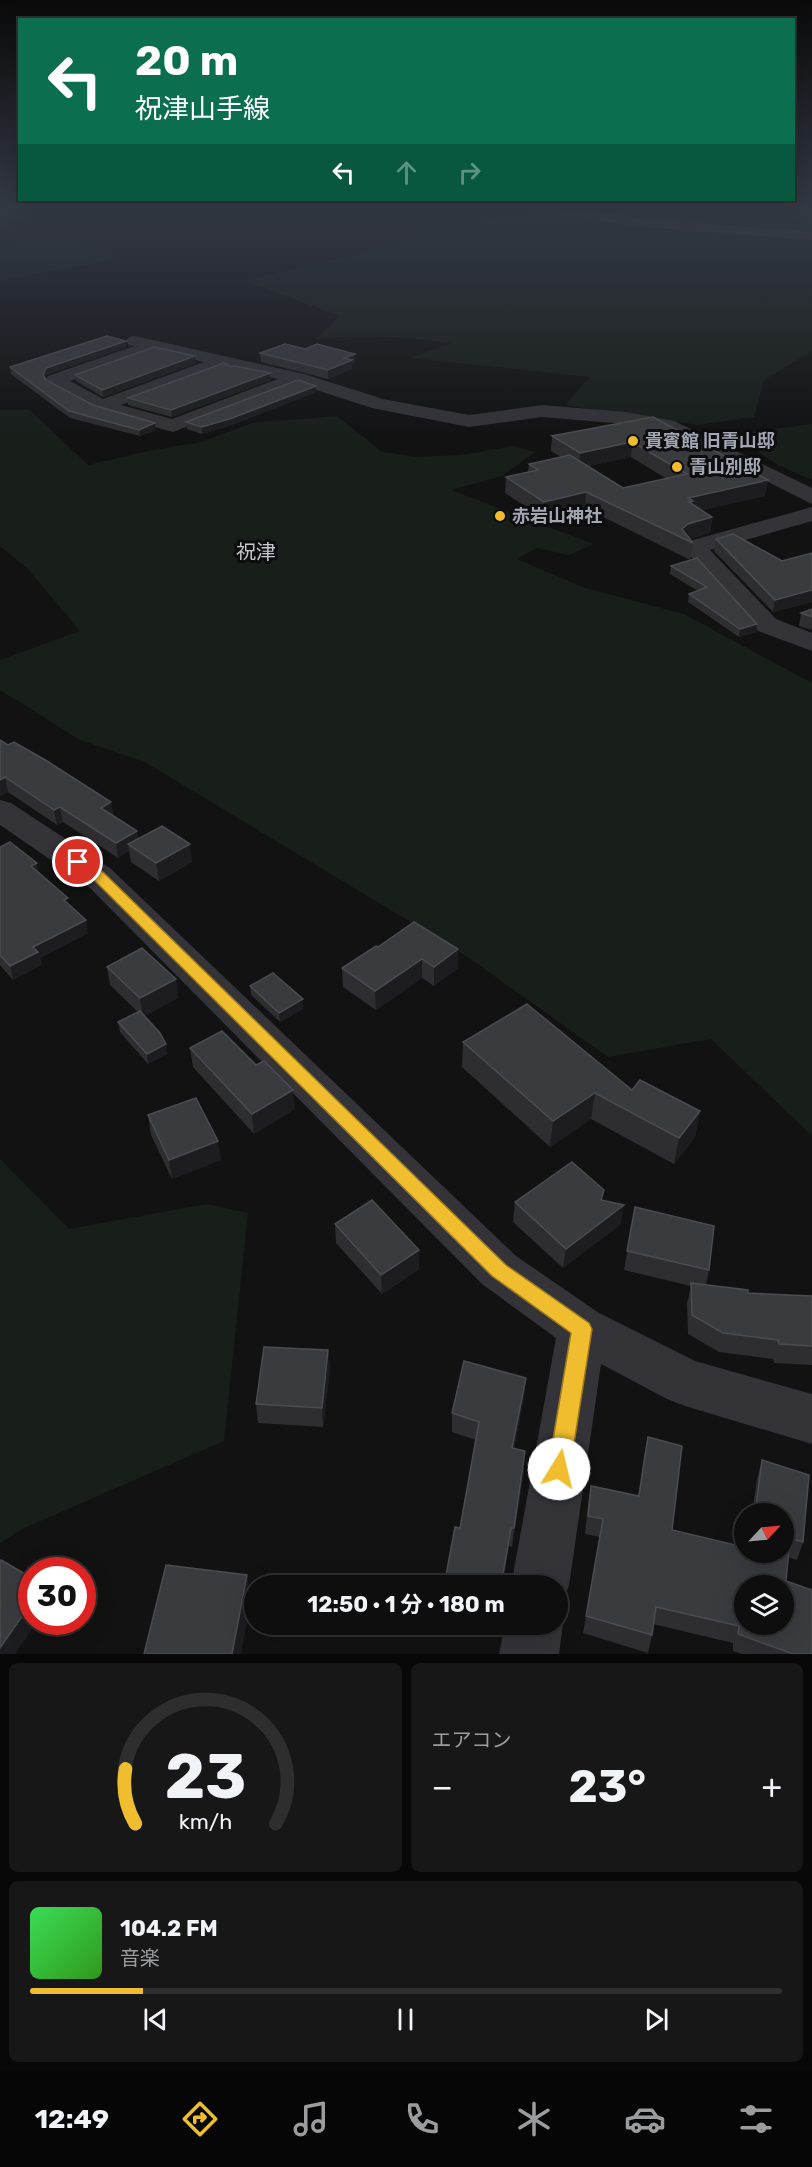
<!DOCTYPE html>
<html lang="ja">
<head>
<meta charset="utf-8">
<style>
  body { margin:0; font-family:Rubik,"Noto Sans JP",sans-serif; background:#171717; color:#f1f3f6; height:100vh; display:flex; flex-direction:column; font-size:22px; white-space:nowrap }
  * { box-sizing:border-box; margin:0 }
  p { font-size:20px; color:#9b9c9e }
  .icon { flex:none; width:33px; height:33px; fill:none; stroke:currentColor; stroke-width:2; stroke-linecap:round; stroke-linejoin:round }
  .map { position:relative; height:1654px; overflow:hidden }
  .side { display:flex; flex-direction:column; gap:9px; padding:9px; background:#080808; flex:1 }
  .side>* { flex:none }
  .top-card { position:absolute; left:18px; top:18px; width:777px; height:183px; border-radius:0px; box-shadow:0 6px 24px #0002,0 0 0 2px #2e2e2e; background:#0b6e4f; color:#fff; overflow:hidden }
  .needle { width:39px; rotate:64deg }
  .fabs { position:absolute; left:734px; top:1503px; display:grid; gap:12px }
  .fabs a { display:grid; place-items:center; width:60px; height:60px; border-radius:50%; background:#0e0e0e; box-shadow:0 6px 24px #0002,0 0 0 2px #2e2e2e; font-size:30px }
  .speed { position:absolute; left:18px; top:1557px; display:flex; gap:12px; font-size:30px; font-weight:700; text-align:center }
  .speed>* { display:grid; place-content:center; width:78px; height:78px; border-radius:50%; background:#0e0e0e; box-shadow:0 6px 24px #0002,0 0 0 2px #2e2e2e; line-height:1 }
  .speed .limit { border:9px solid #d22; background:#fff; color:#111 }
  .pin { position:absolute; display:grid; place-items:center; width:51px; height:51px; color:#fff; margin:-26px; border:3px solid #fff; border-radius:50%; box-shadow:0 2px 6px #0007 }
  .me { position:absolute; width:66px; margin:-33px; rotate:9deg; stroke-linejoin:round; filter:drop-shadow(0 0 4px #0008) }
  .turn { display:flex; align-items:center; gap:21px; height:126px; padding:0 18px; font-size:27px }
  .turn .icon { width:78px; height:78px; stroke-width:2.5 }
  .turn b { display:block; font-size:42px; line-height:51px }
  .lanes { display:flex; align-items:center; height:57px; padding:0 18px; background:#0003; justify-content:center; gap:30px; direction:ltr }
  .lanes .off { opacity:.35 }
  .big { font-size:45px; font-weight:700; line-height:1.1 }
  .side .widget { flex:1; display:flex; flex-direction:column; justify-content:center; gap:9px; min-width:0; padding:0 21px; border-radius:9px; background:#171717 }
  .side .dial { align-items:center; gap:0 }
  .dial svg { height:156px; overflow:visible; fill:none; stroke:#2e2e2e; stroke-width:7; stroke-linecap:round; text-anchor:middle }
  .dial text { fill:#f1f3f6; stroke:none }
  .song { display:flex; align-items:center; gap:18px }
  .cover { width:72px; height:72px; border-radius:9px; background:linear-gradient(135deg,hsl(130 70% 55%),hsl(110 70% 35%)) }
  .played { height:6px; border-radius:3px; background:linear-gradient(90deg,#efbd2e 15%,#2e2e2e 15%) }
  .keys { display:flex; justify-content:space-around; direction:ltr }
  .heat { display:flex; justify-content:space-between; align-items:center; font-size:33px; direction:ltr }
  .side .tiles { flex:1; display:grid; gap:9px; grid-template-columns:1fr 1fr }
  .widget:last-child { grid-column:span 2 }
  .trip { position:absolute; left:244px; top:1575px; width:324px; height:60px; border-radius:30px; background:#0e0e0e; box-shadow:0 6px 24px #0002,0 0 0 2px #2e2e2e; font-weight:700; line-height:60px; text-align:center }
  .tab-bar { display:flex; height:96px; justify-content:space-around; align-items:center; background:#060606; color:#9b9c9e }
  .tab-bar .icon { width:42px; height:42px }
  .tab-bar .current { color:#efbd2e }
  .tab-bar b { font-size:27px; color:#f1f3f6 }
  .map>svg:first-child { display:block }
  .green { fill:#181e1a }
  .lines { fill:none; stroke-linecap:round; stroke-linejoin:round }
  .minor { fill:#333338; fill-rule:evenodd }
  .wall { fill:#2e2e31; fill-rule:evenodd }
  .shaded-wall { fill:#1d1d1f }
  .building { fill:#3a3b3f; stroke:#4b4c51; stroke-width:1.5; fill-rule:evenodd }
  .route { fill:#efbd2e; stroke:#9b7b1e; stroke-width:1.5 }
  .poi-dot { fill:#efbd2e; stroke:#0d0d0e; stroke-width:2 }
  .labels { text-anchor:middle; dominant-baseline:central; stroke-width:6; stroke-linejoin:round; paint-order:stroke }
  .far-poi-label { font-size:18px; font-weight:bold; fill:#a3a7b4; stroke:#0d0d0e; text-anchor:start }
  .far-quarter-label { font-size:20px; fill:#c4c6d0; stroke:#0d0d0e }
</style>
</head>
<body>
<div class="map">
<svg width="812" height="1654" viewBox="0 0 812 1654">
  <rect width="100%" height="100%" fill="#121213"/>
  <g class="green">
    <path d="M 523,207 L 812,207 L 812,351 L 764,380 L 754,417 L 698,425 L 565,405 L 590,377 L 410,358 L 451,343 C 406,336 361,335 315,339 L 340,316 L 244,281 L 478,224 L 528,208 Z"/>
    <polygon points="65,238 123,258 0,281 0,245"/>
    <polygon points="0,410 30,410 88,465 147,451 201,442 252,423 337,416 381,451 415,457 460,455 513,446 535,452 502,476 451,490 594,544 569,555 537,548 517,559 585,588 684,614 812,683 812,1136 711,1039 608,1057 462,953 145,762 80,740 0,690 0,660 80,631 27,568 0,546"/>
    <polygon points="812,424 812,480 778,465 732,434"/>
    <polygon points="0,1159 69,1229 207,1204 248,1213 224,1441 22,1529 0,1543"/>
  </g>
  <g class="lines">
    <g class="minor">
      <polygon points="532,207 562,207 643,219 812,232 812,240 643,227 538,211"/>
      <path d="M 135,336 L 304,374 L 383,399 L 469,415 L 542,405 L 626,412 L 674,421 L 812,488 L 812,504 L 668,432 L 626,424 L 542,417 L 469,427 L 372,408 L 298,384 L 173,432 L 95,410 L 48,384 L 46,380 L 48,376 L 135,346 L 129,345 L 126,341 L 129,337 ZM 155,351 L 204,362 L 103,399 L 70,381 ZM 224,367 L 278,379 L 172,419 L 121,405 Z"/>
      <polygon points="812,507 812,521 710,550 776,619 812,633 812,651 758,631 682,547 686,542"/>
      <polygon points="0,800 11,803 110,868 516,1256 599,1313 695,1361 812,1394 812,1444 685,1406 667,1399 601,1364 569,1586 558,1607 558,1586 511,1586 556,1338 482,1284 86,884 0,825"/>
      <polygon points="558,1611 563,1624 559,1654 499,1654 505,1624 558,1624"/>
    </g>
  </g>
  <g class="wall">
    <polygon points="126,347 47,374 45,378 93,405 155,423 156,430 140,436 70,418 11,374 10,367"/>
    <polygon points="260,353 355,363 352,364 352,369 328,379 261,362"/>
    <polygon points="196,363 103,397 76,381 75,375"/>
    <polygon points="231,367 270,373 270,380 172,417 128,405 128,398"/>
    <polygon points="316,392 232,425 202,434 187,429 186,422"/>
    <path d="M 653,417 L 768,480 L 765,496 L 702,510 L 712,517 L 710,533 L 689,539 L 693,543 L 690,560 L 585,508 L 543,518 L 505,493 L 506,477 L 528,472 L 529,464 L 561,457 L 551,451 L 552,436 ZM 631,457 L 667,479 L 623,488 L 588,466 Z"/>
    <polygon points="716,539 782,561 812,553 812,602 773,612 714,551"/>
    <polygon points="697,558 757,624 756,632 739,637 688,602 689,594 698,591 670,574 671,566"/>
    <polygon points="812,609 812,630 799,626 801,613"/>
    <polygon points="0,740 137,831 138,839 192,862 159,881 131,862 129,851 118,858 63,822 57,825 8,792 0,796"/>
    <polygon points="0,847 39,873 69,904 88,933 40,958 41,965 13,980 0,965"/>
    <polygon points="378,947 458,949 458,968 434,986 422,978 376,1010 343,987 342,968"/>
    <polygon points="107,967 176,979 178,998 144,1016 167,1054 148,1064 120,1032 118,1022 138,1012 110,985"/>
    <polygon points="250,986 303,999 303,1009 280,1022 251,995"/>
    <polygon points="463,1042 632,1090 700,1111 695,1137 674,1164 591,1119 550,1147 462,1067"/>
    <polygon points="190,1048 295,1109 254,1134 193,1067"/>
    <polygon points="148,1115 221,1160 172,1179 151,1135"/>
    <polygon points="603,1200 621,1224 563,1268 513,1222 515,1202"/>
    <polygon points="635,1207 709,1270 706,1285 748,1293 812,1296 812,1365 774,1363 773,1359 719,1352 688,1334 687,1303 691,1286 624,1270"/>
    <polygon points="335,1224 419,1250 419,1269 382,1294 336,1243"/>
    <polygon points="328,1350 330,1369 323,1427 258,1423 256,1404"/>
    <polygon points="526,1378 524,1397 514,1449 524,1470 512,1547 509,1546 476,1440 452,1432 452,1413"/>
    <polygon points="648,1437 672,1530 744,1552 783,1514 752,1514 757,1479 762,1460 803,1542 797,1560 788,1557 786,1581 812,1654 742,1654 733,1651 733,1643 653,1624 652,1635 648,1653 583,1633 600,1537 585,1534 588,1504 591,1486 638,1496 644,1455"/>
  </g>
  <g class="shaded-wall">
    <polygon points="126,341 126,347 47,374 44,381 43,375 46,368"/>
    <polygon points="355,354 355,363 352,364 352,369 328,379 328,370 344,358"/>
    <polygon points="195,356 196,363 103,397 102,390"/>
    <polygon points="270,373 270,380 172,417 171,410"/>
    <polygon points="316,386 316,392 232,425 202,434 202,427"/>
    <polygon points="155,423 156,430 140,436 139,430"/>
    <polygon points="632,442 631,457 579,468 580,453"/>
    <polygon points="768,480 765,496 691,513 688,498"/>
    <polygon points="586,492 585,508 543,518 544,502"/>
    <polygon points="712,517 710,533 685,540 682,529 688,524"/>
    <polygon points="812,590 812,602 773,612 775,600"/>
    <polygon points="757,624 756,632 739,637 740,629"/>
    <polygon points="5,777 8,792 0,796 0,780"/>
    <polygon points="111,802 114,817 101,808"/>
    <polygon points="60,807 63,822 57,825 54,810"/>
    <polygon points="137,831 139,846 128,844 129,851 118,858 116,843"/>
    <polygon points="190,844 192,862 159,881 156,863"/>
    <polygon points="37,863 39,875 31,866"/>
    <polygon points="86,920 88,933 40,958 41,965 13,980 10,966 33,947"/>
    <polygon points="458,949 458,968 434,986 434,967"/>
    <polygon points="422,959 422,978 376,1010 375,991"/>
    <polygon points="176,979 178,998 143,1017 140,998"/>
    <polygon points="303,999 303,1009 280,1022 279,1013"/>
    <polygon points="166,1044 167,1054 148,1064 147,1054"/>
    <polygon points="293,1090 295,1109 254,1134 252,1114"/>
    <polygon points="595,1093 591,1119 550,1147 553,1121"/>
    <polygon points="700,1111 695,1137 674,1164 679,1138"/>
    <polygon points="218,1141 221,1160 172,1179 169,1160"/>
    <polygon points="624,1205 621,1224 563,1268 566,1249"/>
    <polygon points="419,1250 419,1269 382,1294 381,1275"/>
    <polygon points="328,1350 330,1369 323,1427 322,1408"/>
    <polygon points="526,1378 524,1397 510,1467 512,1448"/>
    <polygon points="525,1451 524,1470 512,1547 514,1528"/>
    <polygon points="511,1528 509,1546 503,1586 501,1586"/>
    <polygon points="247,1575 251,1600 241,1654 232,1654"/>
    <polygon points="32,1602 32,1622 37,1622 15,1654 0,1654 0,1648"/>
  </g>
  <g class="building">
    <polygon points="107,336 126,341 46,368 43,375 46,380 93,405 155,423 139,430 69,411 10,367"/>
    <polygon points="285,344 305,349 317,344 355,354 344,358 352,360 328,370 260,353"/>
    <polygon points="154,347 195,356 102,390 75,375"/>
    <polygon points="224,363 231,367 235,366 270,373 171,410 128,398"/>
    <polygon points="298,380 316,386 232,418 202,427 186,422"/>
    <polygon points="653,417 768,480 688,498 693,501 689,502 712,517 688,524 682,529 693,543 586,492 544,502 506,477 538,470 529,464 570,455 623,488 687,474 632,442 580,453 552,436"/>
    <polygon points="733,534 782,561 812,553 812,590 775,600 716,539"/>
    <polygon points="697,558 757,624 740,629 689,594 707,587 671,566"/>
    <polygon points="812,609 812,617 801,613"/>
    <polygon points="0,740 8,745 14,742 47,761 111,802 101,808 137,831 116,843 60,807 54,810 5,777 0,780"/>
    <polygon points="162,826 190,844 156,863 128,844"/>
    <polygon points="10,842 37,863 31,866 68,898 64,900 86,920 33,947 38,952 10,966 0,955 0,847"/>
    <polygon points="414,922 458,949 434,967 422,959 375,991 342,968 376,946 378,947"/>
    <polygon points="142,948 176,979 140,998 107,967"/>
    <polygon points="273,973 303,999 279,1013 250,986"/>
    <polygon points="527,1004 632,1090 640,1080 700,1111 679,1138 595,1093 553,1121 463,1042"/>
    <polygon points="140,1011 160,1033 166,1044 147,1054 118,1022"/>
    <polygon points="222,1031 256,1065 264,1061 293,1090 252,1114 190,1048"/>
    <polygon points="196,1098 218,1141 169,1160 148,1115"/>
    <polygon points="572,1162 604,1190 601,1200 624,1205 566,1249 515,1202"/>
    <polygon points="372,1200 419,1250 381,1275 335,1224"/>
    <polygon points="635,1207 714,1226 709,1270 627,1251"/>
    <polygon points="691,1283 748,1290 748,1293 812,1296 812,1346 779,1344 778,1340 723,1333 692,1315"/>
    <polygon points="264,1347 328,1350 322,1408 256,1404"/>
    <polygon points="464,1361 526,1378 512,1448 525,1451 514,1528 511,1528 501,1586 444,1586 455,1527 460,1528 479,1422 452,1413"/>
    <path d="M 648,1437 L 682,1446 L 672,1530 L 744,1547 L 744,1552 L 783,1552 L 783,1514 L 755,1514 L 762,1460 L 809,1475 L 803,1542 L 790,1538 L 786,1581 L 812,1590 L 812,1654 L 793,1654 L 738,1634 L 739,1626 L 656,1607 L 652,1635 L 586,1616 L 603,1519 L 588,1516 L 591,1486 L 639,1496 ZM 744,1586 L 783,1586 L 783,1624 L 744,1624 Z"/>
    <polygon points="1,1560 32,1578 32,1602 0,1648 0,1562"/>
    <polygon points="166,1565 247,1575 232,1654 144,1654"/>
  </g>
  <linearGradient id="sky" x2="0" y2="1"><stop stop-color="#0a0a0a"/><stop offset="0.47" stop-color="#333944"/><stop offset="1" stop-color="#333944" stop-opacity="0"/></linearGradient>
  <rect width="812" height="438" fill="url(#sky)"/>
  <polygon class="route" points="78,858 103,872 506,1265 589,1323 592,1329 570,1469 567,1477 559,1480 551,1477 548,1469 571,1333 492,1276 93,879 73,866 71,862 73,859"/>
  <g class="poi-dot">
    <circle cx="633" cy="441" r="6"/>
    <circle cx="677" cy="467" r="6"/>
    <circle cx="500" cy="516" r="6"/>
  </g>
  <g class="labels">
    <g class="far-poi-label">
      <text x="645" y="441">貴賓館 旧青山邸</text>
      <text x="689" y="467">青山別邸</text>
      <text x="512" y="516">赤岩山神社</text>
    </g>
    <g class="far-quarter-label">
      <text x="256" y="552">祝津</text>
    </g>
  </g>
</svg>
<div class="fabs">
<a><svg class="needle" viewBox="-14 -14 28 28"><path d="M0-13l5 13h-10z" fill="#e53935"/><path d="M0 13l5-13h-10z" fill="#9b9c9e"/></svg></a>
<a><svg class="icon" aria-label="layers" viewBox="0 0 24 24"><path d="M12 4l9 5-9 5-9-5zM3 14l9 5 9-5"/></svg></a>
</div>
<div class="speed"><div class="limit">30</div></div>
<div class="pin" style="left:78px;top:862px;background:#d93025"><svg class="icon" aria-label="arrive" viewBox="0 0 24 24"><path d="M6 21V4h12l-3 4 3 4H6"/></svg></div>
<svg class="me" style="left:559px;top:1469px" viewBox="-20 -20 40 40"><circle r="19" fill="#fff"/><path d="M0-13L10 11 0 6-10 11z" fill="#efbd2e"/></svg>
<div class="trip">12:50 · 1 分 · 180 m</div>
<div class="top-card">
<div class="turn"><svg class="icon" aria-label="left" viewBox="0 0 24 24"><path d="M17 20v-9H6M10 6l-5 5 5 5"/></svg><div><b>20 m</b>祝津山手線</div></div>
<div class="lanes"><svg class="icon" aria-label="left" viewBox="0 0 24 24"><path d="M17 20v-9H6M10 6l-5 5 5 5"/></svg><svg class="icon off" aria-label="ahead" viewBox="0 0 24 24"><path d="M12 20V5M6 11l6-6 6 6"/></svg><svg class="icon off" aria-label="right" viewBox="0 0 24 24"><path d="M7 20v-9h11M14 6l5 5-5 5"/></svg></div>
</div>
</div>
<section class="side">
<div class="tiles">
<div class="widget dial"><svg viewBox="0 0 100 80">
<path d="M14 69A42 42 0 1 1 86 69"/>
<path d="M14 69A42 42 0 0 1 9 41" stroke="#efbd2e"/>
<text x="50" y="56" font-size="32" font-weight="700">23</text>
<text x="50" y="72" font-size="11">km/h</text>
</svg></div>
<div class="widget"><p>エアコン</p>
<div class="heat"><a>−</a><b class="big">23°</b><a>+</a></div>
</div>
<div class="widget">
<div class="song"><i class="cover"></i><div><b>104.2 FM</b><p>音楽</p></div></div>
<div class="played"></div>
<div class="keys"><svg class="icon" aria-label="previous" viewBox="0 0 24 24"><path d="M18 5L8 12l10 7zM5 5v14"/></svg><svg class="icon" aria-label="pause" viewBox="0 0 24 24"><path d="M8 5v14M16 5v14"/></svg><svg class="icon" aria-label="next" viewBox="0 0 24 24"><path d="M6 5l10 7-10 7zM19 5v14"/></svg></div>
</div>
</div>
</section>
<nav class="tab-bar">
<b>12:49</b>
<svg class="icon current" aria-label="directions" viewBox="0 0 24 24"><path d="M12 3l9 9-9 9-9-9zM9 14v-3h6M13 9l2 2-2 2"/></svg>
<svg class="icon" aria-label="music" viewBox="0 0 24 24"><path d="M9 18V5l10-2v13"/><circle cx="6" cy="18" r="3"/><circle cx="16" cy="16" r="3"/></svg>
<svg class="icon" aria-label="phone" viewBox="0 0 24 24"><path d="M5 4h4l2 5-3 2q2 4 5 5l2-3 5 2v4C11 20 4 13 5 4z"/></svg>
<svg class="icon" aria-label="climate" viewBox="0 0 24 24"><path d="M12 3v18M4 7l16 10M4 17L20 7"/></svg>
<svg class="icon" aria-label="car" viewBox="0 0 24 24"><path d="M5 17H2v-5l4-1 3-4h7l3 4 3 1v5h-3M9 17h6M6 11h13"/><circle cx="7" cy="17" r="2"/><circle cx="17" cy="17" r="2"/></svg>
<svg class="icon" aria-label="filters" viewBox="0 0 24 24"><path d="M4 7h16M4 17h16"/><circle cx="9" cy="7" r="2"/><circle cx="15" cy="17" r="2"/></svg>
</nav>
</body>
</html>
